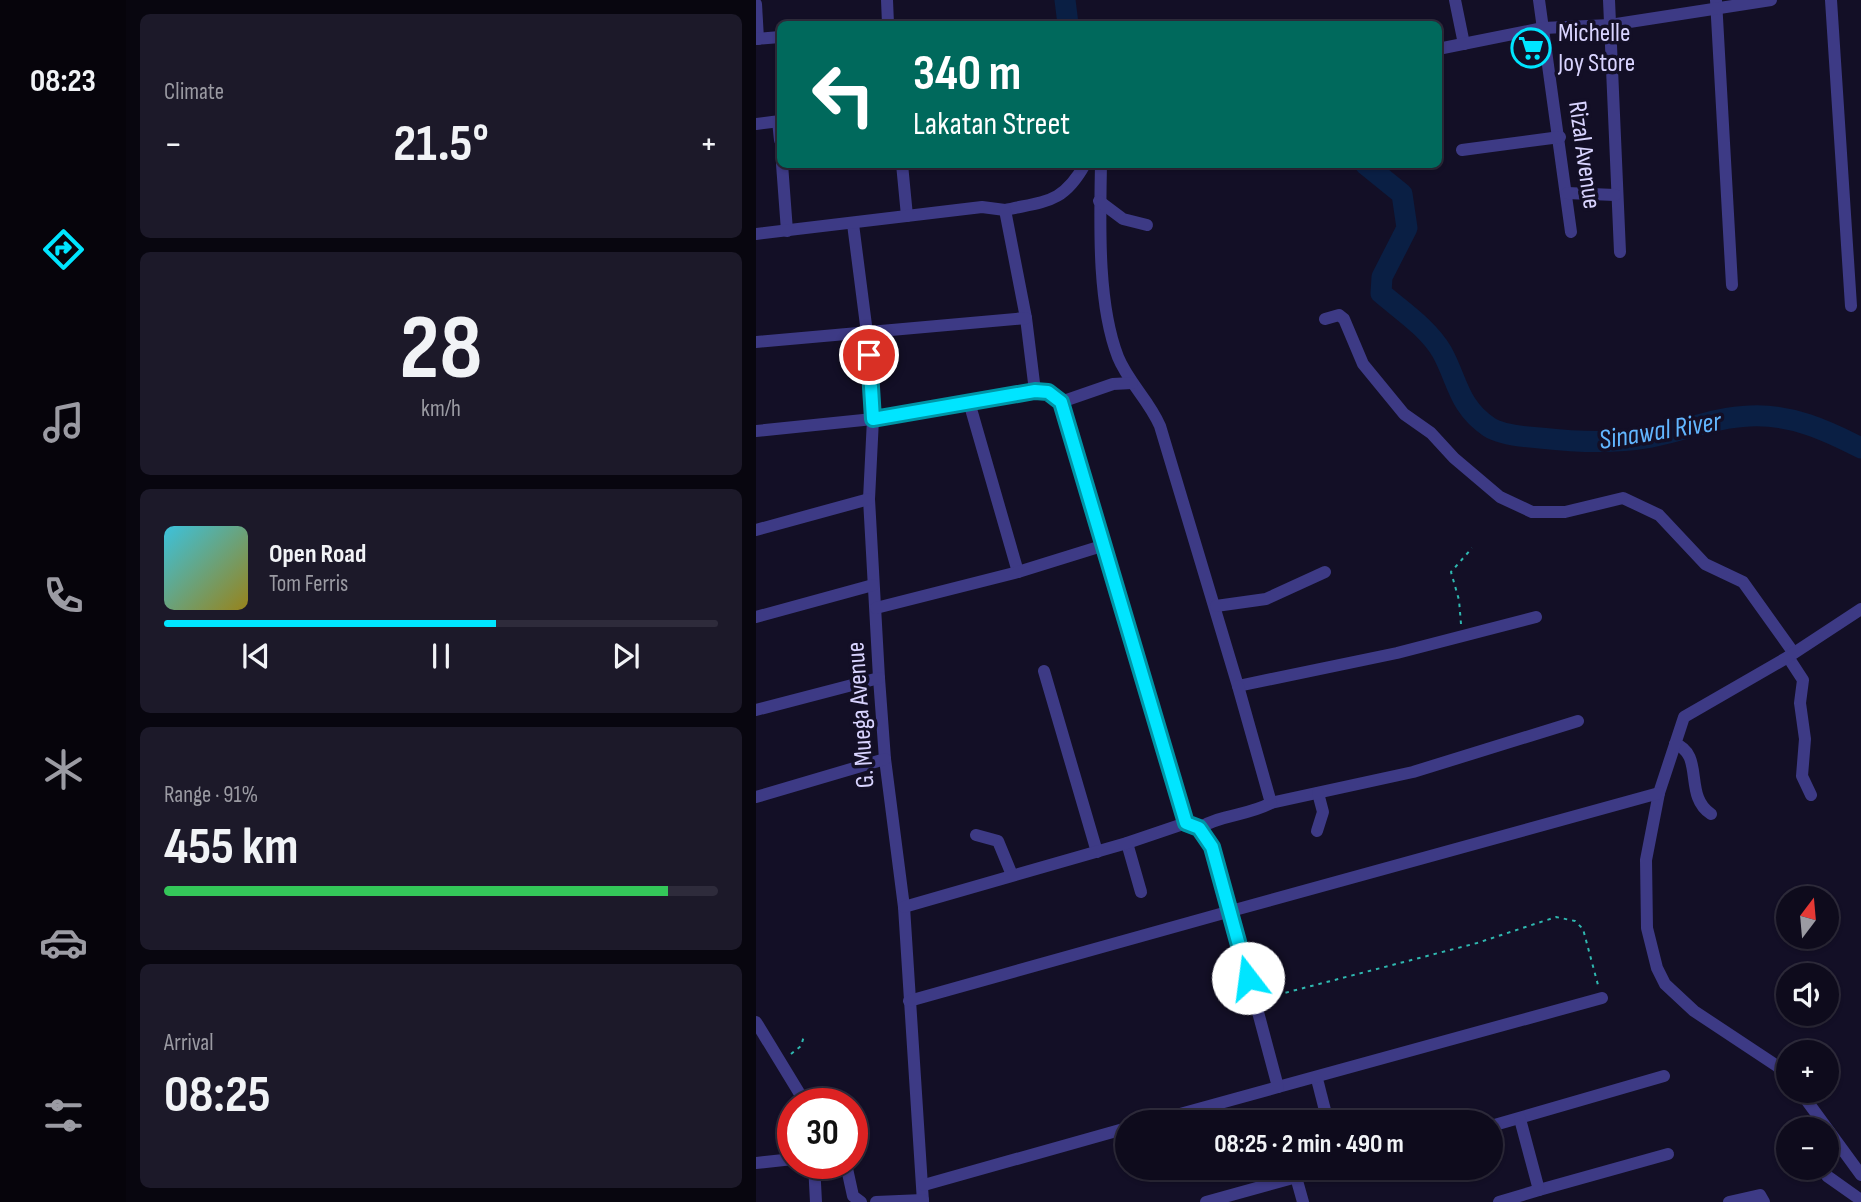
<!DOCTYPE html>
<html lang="en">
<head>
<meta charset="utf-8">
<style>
  body { margin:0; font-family:"Sofia Sans Condensed",sans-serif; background:#1c1929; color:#f1f3f6; height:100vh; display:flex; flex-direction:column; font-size:26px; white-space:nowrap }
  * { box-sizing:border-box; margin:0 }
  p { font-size:23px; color:#9b9ba3 }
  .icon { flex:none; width:38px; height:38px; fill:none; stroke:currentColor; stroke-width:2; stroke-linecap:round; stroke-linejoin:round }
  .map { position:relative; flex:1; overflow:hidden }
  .side { display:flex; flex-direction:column; gap:14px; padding:14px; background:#08060f; width:630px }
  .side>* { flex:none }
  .hud { position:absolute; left:21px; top:21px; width:665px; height:147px; border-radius:10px; box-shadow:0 2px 5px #0004,0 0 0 2px #2e2b3b; background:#00695c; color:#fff; overflow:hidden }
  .needle { width:46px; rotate:16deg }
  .buttons { position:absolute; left:1020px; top:886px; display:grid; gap:14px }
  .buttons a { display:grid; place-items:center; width:63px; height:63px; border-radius:50%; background:#0e0b1c; box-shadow:0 2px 5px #0004,0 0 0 2px #2e2b3b; font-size:35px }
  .speed { position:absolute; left:21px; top:1088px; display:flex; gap:14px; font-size:35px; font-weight:700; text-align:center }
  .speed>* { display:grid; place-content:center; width:91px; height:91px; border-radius:50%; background:#0e0b1c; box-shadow:0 2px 5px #0004,0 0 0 2px #2e2b3b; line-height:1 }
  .speed .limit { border:10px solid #d22; background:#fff; color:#111 }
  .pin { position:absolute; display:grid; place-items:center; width:60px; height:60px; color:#fff; margin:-30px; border:4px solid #fff; border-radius:50%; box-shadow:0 2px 7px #0007 }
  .me { position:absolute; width:77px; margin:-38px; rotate:345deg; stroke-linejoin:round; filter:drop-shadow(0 0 5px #0008) }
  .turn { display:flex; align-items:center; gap:24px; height:147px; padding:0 21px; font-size:32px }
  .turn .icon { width:91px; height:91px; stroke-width:2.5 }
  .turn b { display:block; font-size:49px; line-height:60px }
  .big { font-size:52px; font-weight:700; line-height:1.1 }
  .side .widget { flex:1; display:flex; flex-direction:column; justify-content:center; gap:10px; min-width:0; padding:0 24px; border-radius:10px; background:#1c1929 }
  .side .dial { align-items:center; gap:0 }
  .dial b { font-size:91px; line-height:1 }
  .song { display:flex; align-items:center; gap:21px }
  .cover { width:84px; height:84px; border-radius:10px; background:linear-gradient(135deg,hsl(190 70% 55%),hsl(50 70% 35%)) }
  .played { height:7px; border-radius:4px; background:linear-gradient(90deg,#00e5ff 60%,#2e2b3b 60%) }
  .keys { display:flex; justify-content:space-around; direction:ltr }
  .heat { display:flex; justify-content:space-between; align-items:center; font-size:38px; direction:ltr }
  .charge { height:10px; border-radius:5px; background:linear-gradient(90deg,#34c759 91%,#2e2b3b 0) }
  .trip { position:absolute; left:359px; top:1110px; width:388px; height:70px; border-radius:35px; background:#0e0b1c; box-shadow:0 2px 5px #0004,0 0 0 2px #2e2b3b; font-weight:700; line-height:70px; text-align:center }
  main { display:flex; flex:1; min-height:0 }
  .menu { display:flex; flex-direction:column; width:126px; justify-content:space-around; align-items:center; background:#06040b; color:#9b9ba3 }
  .menu .icon { width:49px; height:49px }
  .menu .current { color:#00e5ff }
  .menu b { font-size:32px; color:#f1f3f6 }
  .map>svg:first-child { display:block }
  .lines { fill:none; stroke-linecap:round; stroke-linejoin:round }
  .river { stroke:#0a1f44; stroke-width:21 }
  .path { stroke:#2fb8b0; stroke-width:2; stroke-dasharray:3.5 5; stroke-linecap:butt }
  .minor { stroke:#3d3a85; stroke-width:12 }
  .route-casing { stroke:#0095a6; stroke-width:18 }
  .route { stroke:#00e5ff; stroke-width:12 }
  .labels { text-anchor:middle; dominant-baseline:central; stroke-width:7; stroke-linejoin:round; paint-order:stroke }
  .poi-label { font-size:26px; fill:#d9d4ff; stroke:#130f26; text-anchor:start }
  .street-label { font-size:26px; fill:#d9d4ff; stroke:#130f26 }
  .water-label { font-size:28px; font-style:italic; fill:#62b6ff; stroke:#130f26 }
</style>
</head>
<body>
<main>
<nav class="menu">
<b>08:23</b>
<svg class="icon current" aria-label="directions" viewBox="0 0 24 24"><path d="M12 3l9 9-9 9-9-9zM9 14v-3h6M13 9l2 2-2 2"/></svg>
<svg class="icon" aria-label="music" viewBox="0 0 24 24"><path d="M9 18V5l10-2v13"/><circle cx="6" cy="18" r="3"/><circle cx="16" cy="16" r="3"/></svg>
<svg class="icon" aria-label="phone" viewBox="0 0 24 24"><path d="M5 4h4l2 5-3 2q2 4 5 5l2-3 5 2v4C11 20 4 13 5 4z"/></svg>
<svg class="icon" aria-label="climate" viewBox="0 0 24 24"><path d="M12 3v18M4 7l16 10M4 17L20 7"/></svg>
<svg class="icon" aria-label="car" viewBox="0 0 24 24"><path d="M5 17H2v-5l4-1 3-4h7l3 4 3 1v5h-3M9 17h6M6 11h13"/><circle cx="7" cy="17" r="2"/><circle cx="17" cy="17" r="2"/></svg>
<svg class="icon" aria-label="filters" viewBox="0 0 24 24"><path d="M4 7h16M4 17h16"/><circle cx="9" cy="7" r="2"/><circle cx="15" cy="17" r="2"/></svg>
</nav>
<section class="side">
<div class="widget"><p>Climate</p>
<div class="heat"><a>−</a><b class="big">21.5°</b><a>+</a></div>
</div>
<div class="widget dial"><b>28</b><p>km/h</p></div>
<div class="widget">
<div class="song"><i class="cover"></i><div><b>Open Road</b><p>Tom Ferris</p></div></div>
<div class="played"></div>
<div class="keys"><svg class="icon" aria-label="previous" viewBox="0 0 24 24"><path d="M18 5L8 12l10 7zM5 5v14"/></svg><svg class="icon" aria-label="pause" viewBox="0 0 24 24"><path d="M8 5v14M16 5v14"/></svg><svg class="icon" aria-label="next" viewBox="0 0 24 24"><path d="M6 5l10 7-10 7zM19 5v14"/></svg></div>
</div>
<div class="widget"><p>Range · 91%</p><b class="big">455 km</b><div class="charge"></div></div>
<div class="widget"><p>Arrival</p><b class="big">08:25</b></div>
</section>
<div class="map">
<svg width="1105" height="1202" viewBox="0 0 1105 1202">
  <rect width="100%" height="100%" fill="#130f26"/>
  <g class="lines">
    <g class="river">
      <polyline points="309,0 312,24"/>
      <path d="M 609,164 L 646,194 L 651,228 L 626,277 L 625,293 C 646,311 672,328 686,352 C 702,381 702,406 733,427 C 745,435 769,437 784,438 C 820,442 855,444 890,438 C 925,432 959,417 994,416 C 1035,414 1070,430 1105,448"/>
    </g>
    <g class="path">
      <polyline points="705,624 703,600 695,572 716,548"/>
      <polyline points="513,997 721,943 800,917 819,921 827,929 842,985"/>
      <polyline points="35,1054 45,1046 48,1036"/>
    </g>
    <g class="minor">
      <polyline points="131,0 132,24"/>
      <polyline points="699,0 708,44"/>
      <polyline points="783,0 815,232"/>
      <polyline points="853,0 864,252"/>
      <polyline points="960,0 976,285"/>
      <polyline points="1075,0 1095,306"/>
      <polyline points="0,4 2,39"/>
      <polyline points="0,39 24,37"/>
      <polyline points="682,49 787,28 854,25 1015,0"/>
      <polyline points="22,121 24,140"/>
      <polyline points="0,124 24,121"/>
      <polyline points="706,150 804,137"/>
      <polyline points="26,164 31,231"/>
      <polyline points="146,164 151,216"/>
      <path d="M 345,164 C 344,222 341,303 362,357 C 372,382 393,400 404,426 L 482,686 L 641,653 L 780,617"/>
      <polyline points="811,193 859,195"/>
      <polyline points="343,201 367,219 391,225"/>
      <path d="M 249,210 C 289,201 307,204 329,164"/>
      <polyline points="97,224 111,333 117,419 113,499 123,678 129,759 148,907 167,1202"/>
      <polyline points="0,234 226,207 249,210 270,318 279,391 292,392 305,402 430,823"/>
      <polyline points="569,319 583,315 588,319 607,364 648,414 675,433 698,458 744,497 776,512 809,512 867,498 903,515 949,564 987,582 1037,652"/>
      <polyline points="0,342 270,318"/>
      <polyline points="213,402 262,572"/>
      <polyline points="305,402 357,384 376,383"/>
      <polyline points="0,431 117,419 279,391"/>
      <polyline points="0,530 113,499"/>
      <polyline points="460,606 510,599 569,572"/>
      <polyline points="120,608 262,572 349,545"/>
      <polyline points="0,617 117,585"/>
      <polyline points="1032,657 1047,680 1044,703 1049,739 1046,776 1055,795"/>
      <polyline points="288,671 341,852"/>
      <polyline points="0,710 123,678"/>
      <path d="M 919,744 C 949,754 927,796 955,814"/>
      <polyline points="0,797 129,759"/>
      <polyline points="515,803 657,772 822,721"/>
      <path d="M 443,828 C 466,814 491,816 515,803 L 482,686"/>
      <polyline points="561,831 567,812 562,793"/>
      <polyline points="220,835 242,841 256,875"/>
      <polyline points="371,843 385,892"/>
      <polyline points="148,907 371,843 430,823 443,828 451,837 475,911 153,1001"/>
      <polyline points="0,1022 50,1104"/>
      <polyline points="1032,1078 1021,1066 938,1011 909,984 901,968 891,928 890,860 903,793 928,717 1032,657 1105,609"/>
      <polyline points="561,1079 572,1122"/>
      <polyline points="522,1087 846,998"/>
      <polyline points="1043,1090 1105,1175"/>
      <polyline points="395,1122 522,1087 475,911 903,793"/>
      <polyline points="735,1126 908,1076"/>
      <polyline points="0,1163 37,1159"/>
      <polyline points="58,1164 60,1202"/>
      <polyline points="90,1164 97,1196 105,1202"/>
      <polyline points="1071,1176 1105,1200"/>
      <polyline points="540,1177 547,1202"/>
      <polyline points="168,1185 371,1128"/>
      <polyline points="783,1190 912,1154"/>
      <polyline points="120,1202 167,1200"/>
      <polyline points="450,1202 577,1167"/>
      <polyline points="743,1202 783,1190 764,1119"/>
      <polyline points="973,1202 1004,1195 1008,1202"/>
    </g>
  </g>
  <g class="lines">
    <g class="route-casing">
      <polyline id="route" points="113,355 117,419 279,391 292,392 305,402 430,823 443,828 456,847 492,978"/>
    </g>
    <use href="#route" class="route"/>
  </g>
  <defs>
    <g id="supermarket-ring" transform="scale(2.0125)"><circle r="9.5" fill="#130f26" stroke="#00e5ff" stroke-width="1.5"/><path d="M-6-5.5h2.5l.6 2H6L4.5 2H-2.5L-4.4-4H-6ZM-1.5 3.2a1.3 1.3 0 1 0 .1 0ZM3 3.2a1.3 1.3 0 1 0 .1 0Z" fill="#00e5ff"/></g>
  </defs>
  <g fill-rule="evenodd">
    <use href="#supermarket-ring" x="775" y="48"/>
  </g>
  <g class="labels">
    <g class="poi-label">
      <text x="802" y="33">Michelle<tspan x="802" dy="30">Joy Store</tspan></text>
    </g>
    <g class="street-label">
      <text transform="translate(828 155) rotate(82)">Rizal Avenue</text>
      <text transform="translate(105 715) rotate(-94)">G. Muega Avenue</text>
    </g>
    <g class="water-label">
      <text transform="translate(904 431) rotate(-9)">Sinawal River</text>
    </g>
  </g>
</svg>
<div class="buttons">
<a><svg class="needle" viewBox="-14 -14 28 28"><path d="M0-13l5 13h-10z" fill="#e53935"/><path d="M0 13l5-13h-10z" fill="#9b9ba3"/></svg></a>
<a><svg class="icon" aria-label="sound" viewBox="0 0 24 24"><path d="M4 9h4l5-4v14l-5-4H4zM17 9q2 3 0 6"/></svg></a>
<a>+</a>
<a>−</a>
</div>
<div class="speed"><div class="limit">30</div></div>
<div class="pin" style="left:113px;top:355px;background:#d93025"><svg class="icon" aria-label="arrive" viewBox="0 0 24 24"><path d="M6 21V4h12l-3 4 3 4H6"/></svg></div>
<svg class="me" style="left:492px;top:978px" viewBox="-20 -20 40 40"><circle r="19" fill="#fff"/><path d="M0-13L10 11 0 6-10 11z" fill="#00e5ff"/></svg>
<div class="trip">08:25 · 2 min · 490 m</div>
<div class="hud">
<div class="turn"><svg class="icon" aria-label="left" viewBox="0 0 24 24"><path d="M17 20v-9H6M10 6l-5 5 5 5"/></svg><div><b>340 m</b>Lakatan Street</div></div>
</div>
</div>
</main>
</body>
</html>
